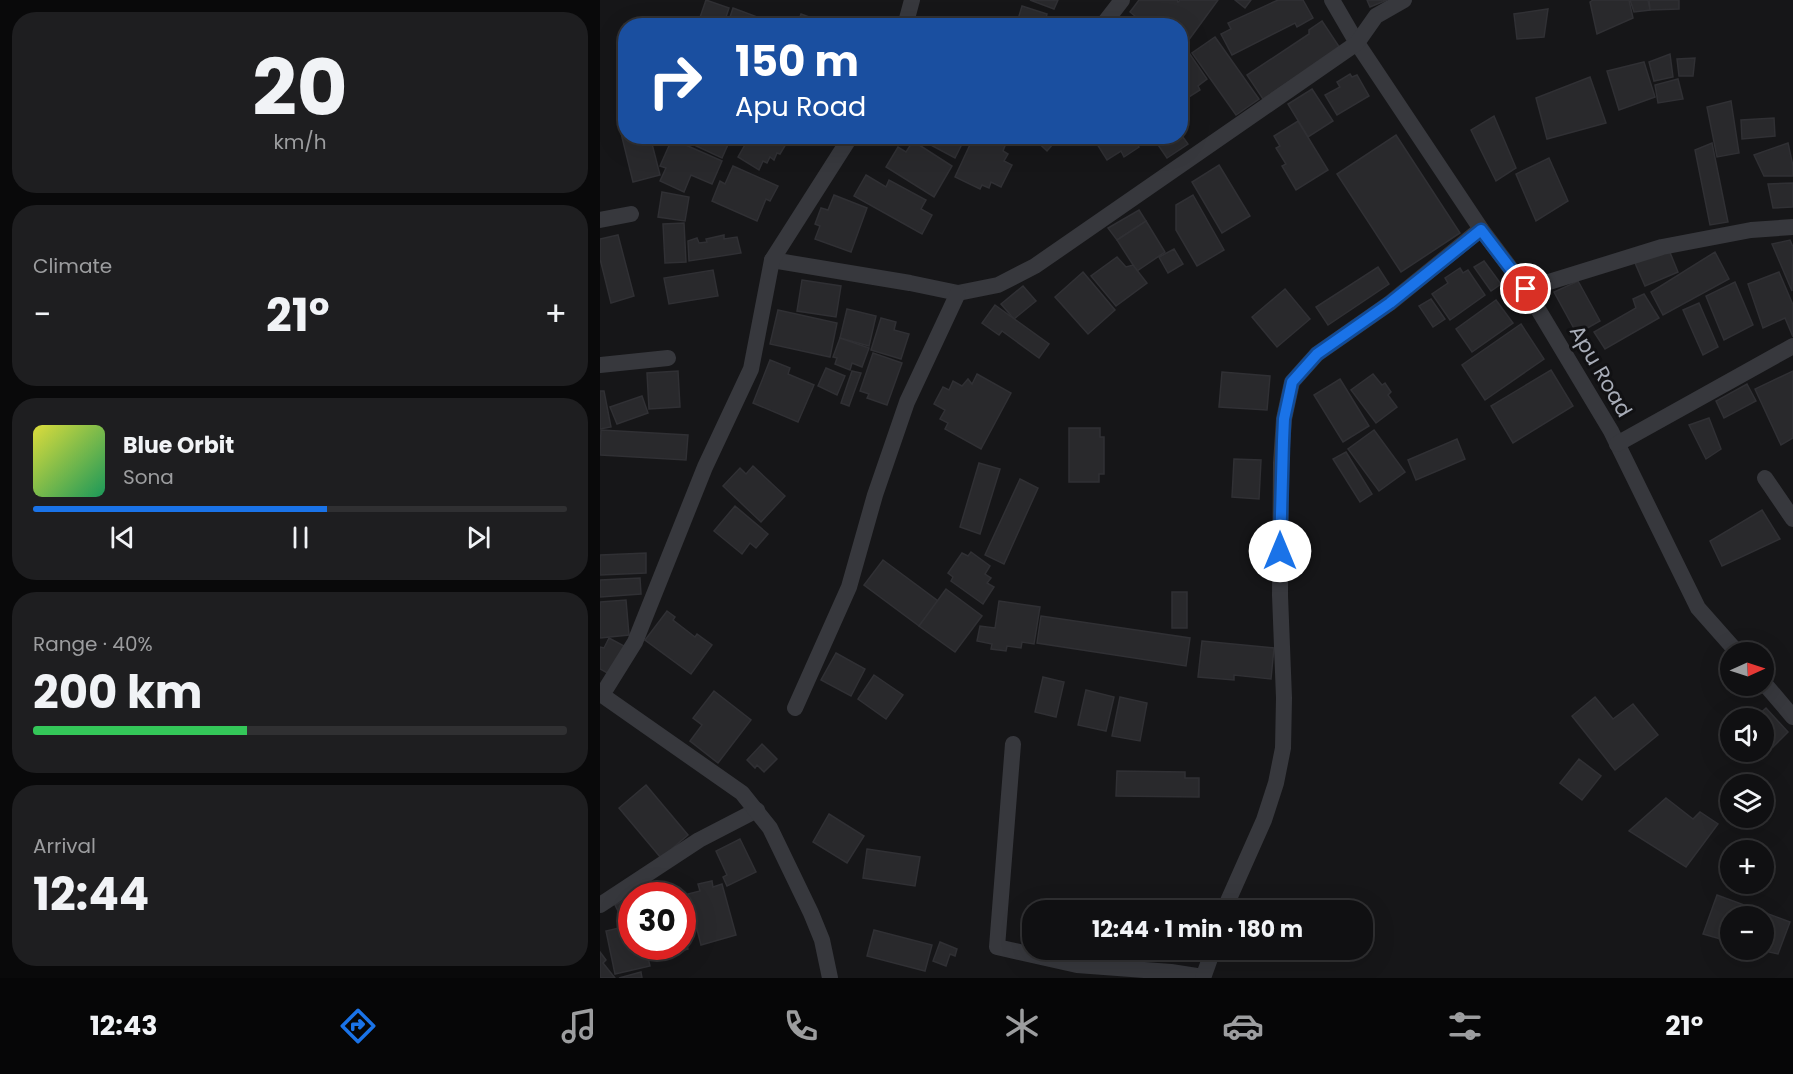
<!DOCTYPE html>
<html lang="en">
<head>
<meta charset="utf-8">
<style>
  body { margin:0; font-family:Poppins,sans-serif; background:#1e1e20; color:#f1f3f6; height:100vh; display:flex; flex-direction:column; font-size:22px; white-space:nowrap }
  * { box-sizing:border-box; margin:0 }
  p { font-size:20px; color:#9c9d9f }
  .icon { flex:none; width:33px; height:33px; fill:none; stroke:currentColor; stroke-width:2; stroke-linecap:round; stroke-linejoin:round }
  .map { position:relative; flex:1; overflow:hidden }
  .side { display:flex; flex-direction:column; gap:12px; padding:12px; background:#09090a; width:600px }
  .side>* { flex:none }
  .banner { position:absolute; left:18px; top:18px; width:570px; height:126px; border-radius:24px; box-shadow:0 6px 24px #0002,0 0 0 2px #303032; background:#1a4fa0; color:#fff; overflow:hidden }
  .needle { width:39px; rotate:87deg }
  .controls { position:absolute; left:1120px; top:642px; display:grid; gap:12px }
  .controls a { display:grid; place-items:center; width:54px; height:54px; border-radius:50%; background:#101012; box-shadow:0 6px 24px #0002,0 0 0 2px #303032; font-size:30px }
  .speed { position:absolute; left:18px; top:882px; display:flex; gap:12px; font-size:30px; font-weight:700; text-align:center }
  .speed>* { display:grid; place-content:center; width:78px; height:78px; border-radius:50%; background:#101012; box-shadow:0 6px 24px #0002,0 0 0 2px #303032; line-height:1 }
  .speed .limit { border:9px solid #d22; background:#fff; color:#111 }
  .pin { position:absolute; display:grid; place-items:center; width:51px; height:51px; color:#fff; margin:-26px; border:3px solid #fff; border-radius:50%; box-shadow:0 2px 6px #0007 }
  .me { position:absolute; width:66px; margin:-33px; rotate:0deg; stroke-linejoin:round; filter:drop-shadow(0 0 4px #0008) }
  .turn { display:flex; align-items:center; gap:21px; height:126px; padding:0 18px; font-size:27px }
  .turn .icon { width:78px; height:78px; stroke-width:2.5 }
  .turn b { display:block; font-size:42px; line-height:51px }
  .big { font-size:45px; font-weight:700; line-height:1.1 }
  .side .tile { flex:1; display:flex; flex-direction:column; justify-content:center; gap:9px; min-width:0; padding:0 21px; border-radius:24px; background:#1e1e20 }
  .side .dial { align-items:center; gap:0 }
  .dial b { font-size:78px; line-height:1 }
  .song { display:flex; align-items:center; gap:18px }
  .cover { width:72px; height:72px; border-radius:9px; background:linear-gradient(135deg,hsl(60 70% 55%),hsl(150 70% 35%)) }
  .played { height:6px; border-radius:3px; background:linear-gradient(90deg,#1a73e8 55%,#303032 55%) }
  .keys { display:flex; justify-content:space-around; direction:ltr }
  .heat { display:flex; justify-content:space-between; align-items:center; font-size:33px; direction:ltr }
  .charge { height:9px; border-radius:4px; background:linear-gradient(90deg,#34c759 40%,#303032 0) }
  .trip { position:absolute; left:422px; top:900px; width:351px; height:60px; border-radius:24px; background:#101012; box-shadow:0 6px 24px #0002,0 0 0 2px #303032; font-weight:700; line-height:60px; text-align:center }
  .tabs { display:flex; height:96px; justify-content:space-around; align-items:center; background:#060607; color:#9c9d9f }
  .tabs .icon { width:42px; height:42px }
  .tabs .active { color:#1a73e8 }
  .tabs b { font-size:27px; color:#f1f3f6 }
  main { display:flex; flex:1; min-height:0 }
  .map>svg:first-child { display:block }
  .building { fill:#29292c; stroke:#303034; stroke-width:1.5 }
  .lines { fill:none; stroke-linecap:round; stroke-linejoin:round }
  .minor { stroke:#37383d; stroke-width:16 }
  .route-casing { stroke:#114b97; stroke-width:15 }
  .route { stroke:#1a73e8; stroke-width:10 }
  .labels { text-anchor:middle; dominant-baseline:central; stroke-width:6; stroke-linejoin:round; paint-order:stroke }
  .street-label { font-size:21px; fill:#a8adb8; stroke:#111113 }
</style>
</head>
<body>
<main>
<section class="side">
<div class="tile dial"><b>20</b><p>km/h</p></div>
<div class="tile"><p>Climate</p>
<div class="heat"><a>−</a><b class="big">21°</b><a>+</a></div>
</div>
<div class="tile">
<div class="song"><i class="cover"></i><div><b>Blue Orbit</b><p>Sona</p></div></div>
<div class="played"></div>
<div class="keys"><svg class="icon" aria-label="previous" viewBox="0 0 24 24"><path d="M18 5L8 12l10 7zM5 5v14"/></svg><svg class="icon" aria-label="pause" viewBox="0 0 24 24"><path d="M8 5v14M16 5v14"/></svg><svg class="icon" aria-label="next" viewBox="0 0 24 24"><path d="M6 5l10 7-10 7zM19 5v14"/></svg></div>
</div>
<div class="tile"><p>Range · 40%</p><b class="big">200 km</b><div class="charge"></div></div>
<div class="tile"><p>Arrival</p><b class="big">12:44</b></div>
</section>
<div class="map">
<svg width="1193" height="978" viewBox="0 0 1193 978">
  <rect width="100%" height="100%" fill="#161618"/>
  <g class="building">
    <polygon points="106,0 129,8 123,26 97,26"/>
    <polygon points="430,0 458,0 454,9"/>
    <polygon points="539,0 577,0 578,2 580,0 618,0 588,41 580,36 580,26 547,26 530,12"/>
    <polygon points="635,0 651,0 645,8"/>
    <polygon points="678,0 703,0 713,18 697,27 695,23 632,55 621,34 631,29 628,23"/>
    <polygon points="767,0 787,0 770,7"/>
    <polygon points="993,0 1029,0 1033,18 997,34 990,2"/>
    <polygon points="1030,0 1048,0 1050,10 1034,12"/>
    <polygon points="1049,0 1079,0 1079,9 1050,10"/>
    <polygon points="422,6 447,14 444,26 416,26"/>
    <polygon points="133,8 179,25 178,26 127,26"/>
    <polygon points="948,9 944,37 917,39 914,14"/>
    <polygon points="201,14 220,21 218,26 197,26"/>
    <polygon points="722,21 740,48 663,99 647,75 709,34 709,30"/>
    <polygon points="615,37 659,99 636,115 592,53"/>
    <polygon points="585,47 607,79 598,86 600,90 589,97 587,94 580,98 580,50"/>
    <polygon points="1070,54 1073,77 1054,81 1049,62"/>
    <polygon points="1095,58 1093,76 1079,76 1077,59"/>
    <polygon points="1044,62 1055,97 1019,110 1007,71"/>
    <polygon points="750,74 752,77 757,75 769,96 737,115 725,95 740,87 737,82"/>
    <polygon points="990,77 1006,123 947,139 936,98"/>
    <polygon points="1078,79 1083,99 1058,103 1055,85"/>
    <polygon points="712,89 733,121 708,137 688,104"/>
    <polygon points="1131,101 1139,153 1117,157 1107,107"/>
    <polygon points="894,116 916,168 896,181 871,130"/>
    <polygon points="1174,118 1175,136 1142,139 1141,120"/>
    <polygon points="698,121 728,170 696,190 682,166 686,164 676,148 680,146 674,136"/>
    <polygon points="26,127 26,136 50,136 60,175 33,182 20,129"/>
    <polygon points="580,133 588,144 567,158 552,136 580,136"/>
    <polygon points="796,135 860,233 801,272 737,174"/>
    <polygon points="75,136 123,136 130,140 122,158"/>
    <polygon points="150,136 187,136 189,139 180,154 177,153 174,160 170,157 167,163 163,161 159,170 138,157"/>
    <polygon points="314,136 366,136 355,158"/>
    <polygon points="374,136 392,136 406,143 403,151 408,154 404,161 412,165 401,187 391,182 389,188 382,185 380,189 355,177"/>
    <polygon points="431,136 460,136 447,151"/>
    <polygon points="492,136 540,136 535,140 539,147 524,157 521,151 507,160"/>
    <polygon points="72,139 122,161 112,184 91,175 84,192 60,181 66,168 60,166"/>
    <polygon points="313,141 352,166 334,197 286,167 298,147 306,152"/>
    <polygon points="1112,143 1128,222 1110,225 1095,150"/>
    <polygon points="1188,143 1193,166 1193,176 1164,176 1154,155"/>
    <polygon points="949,158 968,201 936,221 916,174"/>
    <polygon points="619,165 650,216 622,233 592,182"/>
    <polygon points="133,166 178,186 170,201 166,199 157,221 112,201 120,181 125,184"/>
    <polygon points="266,175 286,187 289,180 326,200 321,209 332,215 322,234 254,196"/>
    <polygon points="1193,183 1193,207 1173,208 1168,184"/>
    <polygon points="62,192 89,197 85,221 58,217"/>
    <polygon points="234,195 267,208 251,252 215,239 220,226 215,224 221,208 228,210"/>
    <polygon points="593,195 624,250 597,266 576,230 576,205"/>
    <polygon points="539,210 546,221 517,240 508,228"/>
    <polygon points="546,221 565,252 537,271 517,240"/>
    <polygon points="84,223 86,262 65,263 63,224"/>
    <polygon points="18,235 34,296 11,303 0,259 0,239"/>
    <polygon points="124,235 124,239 137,237 141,253 89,261 88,241 97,238 99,243 107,242 106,239"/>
    <polygon points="1190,240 1193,247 1192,291 1172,244"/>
    <polygon points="574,249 583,264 568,273 559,257"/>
    <polygon points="1069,250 1078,272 1045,286 1035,263"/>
    <polygon points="1115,252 1129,279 1063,315 1051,292"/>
    <polygon points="517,257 526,267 533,265 547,283 516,306 491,276"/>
    <polygon points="884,261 901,284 891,291 874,267"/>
    <polygon points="778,267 789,284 728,325 716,307"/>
    <polygon points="860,268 863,273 868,270 885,295 850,320 832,294 848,283 845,278"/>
    <polygon points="113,270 118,296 69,304 64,278"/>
    <polygon points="483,272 515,310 488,334 455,297"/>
    <polygon points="1179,272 1193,305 1193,337 1185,318 1163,328 1148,284"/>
    <polygon points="202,280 241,286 236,317 197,311"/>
    <polygon points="978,281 1000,321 977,334 954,292"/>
    <polygon points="1135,282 1153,325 1124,340 1106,296"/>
    <polygon points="423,286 436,301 414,319 401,304"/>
    <polygon points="685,289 710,319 677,347 652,317"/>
    <polygon points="1044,294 1059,318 1005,349 994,332 1036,308 1033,299"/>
    <polygon points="831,299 845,319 833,327 819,306"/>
    <polygon points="896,300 913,323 872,352 856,329"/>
    <polygon points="1099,303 1118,347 1103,355 1083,310"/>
    <polygon points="395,305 449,344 439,358 402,331 399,335 382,323"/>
    <polygon points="247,309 276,316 269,346 240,338"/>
    <polygon points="178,310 237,323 230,357 170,344"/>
    <polygon points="281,318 296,322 294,330 309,334 301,359 271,350"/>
    <polygon points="921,324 944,359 885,400 862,365"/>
    <polygon points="240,338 269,348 262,367 252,363 250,370 235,364 237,358 233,357"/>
    <polygon points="273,353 302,363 287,405 267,398 269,394 260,391"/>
    <polygon points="170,360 190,368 188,374 214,385 198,422 153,403"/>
    <polygon points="226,368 245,376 237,395 218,386"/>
    <polygon points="951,370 973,406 913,443 891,406"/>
    <polygon points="78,371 80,407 49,409 47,373"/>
    <polygon points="252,371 261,373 249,406 241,403"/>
    <polygon points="1193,371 1193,438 1181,445 1155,389"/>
    <polygon points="622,372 670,376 667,410 619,407"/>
    <polygon points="377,374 411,393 381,449 345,429 348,423 340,419 345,410 334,404 343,387 349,390 353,381 362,386 368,379 372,384"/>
    <polygon points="773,374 782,385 785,383 791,392 788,395 797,407 776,423 751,390"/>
    <polygon points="740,379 769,426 743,442 714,395"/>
    <polygon points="1147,384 1156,401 1124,418 1116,401"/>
    <polygon points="0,391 4,391 11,427 0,429"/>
    <polygon points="42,396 48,413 17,424 10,407"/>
    <polygon points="1109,418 1121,449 1106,459 1089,425"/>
    <polygon points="469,428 500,428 500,437 504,437 504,474 499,474 499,482 469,482"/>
    <polygon points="1,430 88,435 86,460 0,455"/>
    <polygon points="774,430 805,472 779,491 748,449"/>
    <polygon points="857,439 865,459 816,480 808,460"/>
    <polygon points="746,452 772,494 760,502 733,459"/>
    <polygon points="634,459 661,460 659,499 632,497"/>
    <polygon points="379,463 400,469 380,534 360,527"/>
    <polygon points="153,466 185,496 161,522 123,486 140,468 146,474"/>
    <polygon points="420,479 438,488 404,564 385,555"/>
    <polygon points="135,506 168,534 156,548 150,543 142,554 114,531"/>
    <polygon points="1162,510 1180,539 1122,566 1110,541"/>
    <polygon points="371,552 390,566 385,574 391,578 387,583 394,587 383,604 351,581 353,577 348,573 362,553 368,556"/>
    <polygon points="46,553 46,573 0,575 0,555"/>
    <polygon points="283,560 338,601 319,626 264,585"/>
    <polygon points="40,578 41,594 0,597 0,580"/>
    <polygon points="346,589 382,616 355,652 319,626"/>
    <rect x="572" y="592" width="15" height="36"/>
    <polygon points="26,600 29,635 0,638 0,602"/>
    <polygon points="399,601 440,607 434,644 422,642 421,648 407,646 406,651 391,649 392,644 377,641 380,626 395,628"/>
    <polygon points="67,611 75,617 73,620 95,637 97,634 112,645 91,674 45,640"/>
    <polygon points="441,616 590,638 586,666 437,643"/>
    <polygon points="9,638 26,647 11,675 0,669 0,647 4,648"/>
    <polygon points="602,641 674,648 671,679 634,675 634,680 598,677"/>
    <polygon points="236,653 265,669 251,696 221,680"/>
    <polygon points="274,675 303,695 286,719 258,699"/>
    <polygon points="443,677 464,682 456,717 435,712"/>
    <polygon points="486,690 514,697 506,731 478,725"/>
    <polygon points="114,691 151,720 118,763 90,741 102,725 93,718"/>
    <polygon points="520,697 547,703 540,741 512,736"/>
    <polygon points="995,697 1013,719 1033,704 1058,735 1015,770 972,716"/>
    <polygon points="1166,708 1188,732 1173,747 1164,738 1164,718 1155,718"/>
    <polygon points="162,744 177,759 164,772 157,765 155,768 147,760"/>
    <polygon points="979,759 1001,776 982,800 960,783"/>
    <polygon points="517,771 585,772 585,778 599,778 599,797 516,796"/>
    <polygon points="46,785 88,835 61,858 19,808"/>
    <polygon points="1066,798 1093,819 1100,812 1118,824 1086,867 1029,831"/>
    <polygon points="229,814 264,836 247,863 213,842"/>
    <polygon points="140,839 156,872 127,886 123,877 127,875 116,851"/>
    <polygon points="267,849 320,857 315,886 263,878"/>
    <polygon points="112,881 113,887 122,884 136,935 101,945 88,894 100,891 98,884"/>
    <polygon points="1117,895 1190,922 1178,954 1160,950 1164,950 1164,916 1131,916 1131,942 1103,934"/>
    <polygon points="28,898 32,903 32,914 22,919 15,905"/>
    <polygon points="32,925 32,946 45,946 50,966 15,974 6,931"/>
    <polygon points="82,930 88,949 59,957 56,946 82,946"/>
    <polygon points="274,930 332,945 325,971 267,956"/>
    <polygon points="340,942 357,949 355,956 350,954 346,966 333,961"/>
    <polygon points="0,952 6,960 3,963 15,978 0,978"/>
    <polygon points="41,972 42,978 19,978"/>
  </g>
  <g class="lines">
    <g class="minor">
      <polyline points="732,0 757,43 881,229 926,289 1011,431 1098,608 1137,652"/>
      <polyline points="305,26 312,0"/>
      <polyline points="502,26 522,0"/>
      <polyline points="0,220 31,214"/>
      <polyline points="172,260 310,283 358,293 398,285 435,266 757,43 776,16 804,0"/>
      <polyline points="926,289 1062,247 1151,230 1193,227"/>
      <polyline points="0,365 68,358"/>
      <polyline points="1017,444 1193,346"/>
      <polyline points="1165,478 1193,519"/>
      <polyline points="1164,683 1193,717"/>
      <polyline points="195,708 249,587 275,495 307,402 358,293"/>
      <polyline points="413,744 397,947 477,965 571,972 603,977"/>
      <polyline points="0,905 99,840 157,810"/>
      <polyline points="624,910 664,820 676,783 683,748 684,698 680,595 681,463 684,419 692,382 717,354 790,303 881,229"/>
      <polyline points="230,978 222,940 211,913 170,828 142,793 2,695 35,642 105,467 151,369 172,260 251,136"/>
      <polyline points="603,978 613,950"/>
    </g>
  </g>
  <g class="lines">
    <g class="route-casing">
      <polyline id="route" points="680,551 683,441 684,419 692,382 717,354 790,303 881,230 926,289"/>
    </g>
    <use href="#route" class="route"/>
  </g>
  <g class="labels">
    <g class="street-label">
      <text transform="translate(1001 371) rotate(60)">Apu Road</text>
    </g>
  </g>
</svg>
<div class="controls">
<a><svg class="needle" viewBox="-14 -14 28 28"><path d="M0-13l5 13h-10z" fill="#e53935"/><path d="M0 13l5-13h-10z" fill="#9c9d9f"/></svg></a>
<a><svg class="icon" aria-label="sound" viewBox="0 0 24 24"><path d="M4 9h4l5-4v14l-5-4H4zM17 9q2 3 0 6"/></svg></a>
<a><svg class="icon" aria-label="layers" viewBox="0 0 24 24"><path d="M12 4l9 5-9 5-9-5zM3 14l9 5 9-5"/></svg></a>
<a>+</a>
<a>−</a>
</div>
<div class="speed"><div class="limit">30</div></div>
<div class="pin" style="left:926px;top:289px;background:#d93025"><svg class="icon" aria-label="arrive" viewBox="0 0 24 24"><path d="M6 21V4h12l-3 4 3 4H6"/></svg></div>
<svg class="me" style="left:680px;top:551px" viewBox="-20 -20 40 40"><circle r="19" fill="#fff"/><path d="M0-13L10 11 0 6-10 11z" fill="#1a73e8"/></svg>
<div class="trip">12:44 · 1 min · 180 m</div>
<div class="banner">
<div class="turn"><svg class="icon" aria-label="right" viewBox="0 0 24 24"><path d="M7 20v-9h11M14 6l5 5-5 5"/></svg><div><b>150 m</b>Apu Road</div></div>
</div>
</div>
</main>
<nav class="tabs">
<b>12:43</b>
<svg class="icon active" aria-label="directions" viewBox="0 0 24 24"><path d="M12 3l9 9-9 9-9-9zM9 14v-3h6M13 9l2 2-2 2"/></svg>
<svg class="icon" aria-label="music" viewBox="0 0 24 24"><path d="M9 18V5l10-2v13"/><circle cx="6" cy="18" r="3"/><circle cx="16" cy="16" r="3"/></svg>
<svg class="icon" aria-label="phone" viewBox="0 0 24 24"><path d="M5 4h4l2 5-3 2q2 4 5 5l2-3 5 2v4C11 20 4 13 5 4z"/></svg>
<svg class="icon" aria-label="climate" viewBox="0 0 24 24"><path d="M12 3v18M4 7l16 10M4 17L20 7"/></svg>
<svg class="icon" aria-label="car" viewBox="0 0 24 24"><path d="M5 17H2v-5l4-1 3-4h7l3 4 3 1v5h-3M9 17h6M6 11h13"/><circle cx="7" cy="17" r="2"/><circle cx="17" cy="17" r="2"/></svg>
<svg class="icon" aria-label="filters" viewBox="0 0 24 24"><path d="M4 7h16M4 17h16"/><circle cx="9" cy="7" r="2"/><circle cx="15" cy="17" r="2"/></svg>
<b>21°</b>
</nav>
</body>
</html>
